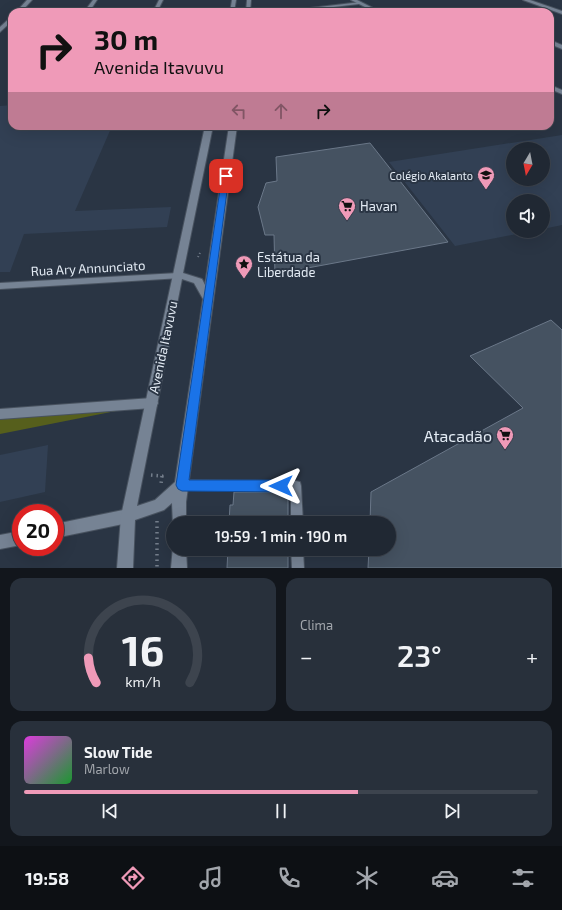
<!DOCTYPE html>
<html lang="pt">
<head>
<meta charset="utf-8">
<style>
  body { margin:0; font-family:"Exo 2",sans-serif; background:#28303b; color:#f1f3f6; height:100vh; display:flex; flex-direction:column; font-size:15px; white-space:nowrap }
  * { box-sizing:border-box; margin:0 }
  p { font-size:13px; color:#a2a6ac }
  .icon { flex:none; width:22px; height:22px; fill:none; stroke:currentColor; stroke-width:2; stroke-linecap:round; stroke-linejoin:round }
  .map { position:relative; height:568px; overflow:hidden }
  .sheet { display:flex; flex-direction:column; gap:10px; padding:10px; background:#12161c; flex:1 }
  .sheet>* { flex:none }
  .hud { position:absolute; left:8px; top:8px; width:546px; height:122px; border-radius:12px; box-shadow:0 4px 16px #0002,0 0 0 1px #3d444e; background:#ef9ab8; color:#111; overflow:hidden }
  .needle { width:26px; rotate:190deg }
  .buttons { position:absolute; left:506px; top:142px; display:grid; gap:8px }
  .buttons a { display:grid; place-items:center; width:44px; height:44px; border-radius:50%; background:#202833; box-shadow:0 4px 16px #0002,0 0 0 1px #3d444e; font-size:20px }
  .speed { position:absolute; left:12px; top:504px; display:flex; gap:8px; font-size:20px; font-weight:700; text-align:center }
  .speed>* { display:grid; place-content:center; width:52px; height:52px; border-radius:50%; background:#202833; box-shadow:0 4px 16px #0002,0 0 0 1px #3d444e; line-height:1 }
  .speed .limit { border:6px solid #d22; background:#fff; color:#111 }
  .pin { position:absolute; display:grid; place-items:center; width:34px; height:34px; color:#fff; margin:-17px; border-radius:8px; box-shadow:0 2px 6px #0006 }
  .me { position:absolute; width:44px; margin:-22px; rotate:270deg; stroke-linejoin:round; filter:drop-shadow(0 0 3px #0008) }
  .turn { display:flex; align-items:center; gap:14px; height:84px; padding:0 20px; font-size:18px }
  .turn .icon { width:52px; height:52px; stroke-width:2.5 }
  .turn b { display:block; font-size:28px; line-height:34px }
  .lanes { display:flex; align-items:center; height:38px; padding:0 20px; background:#0003; justify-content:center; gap:20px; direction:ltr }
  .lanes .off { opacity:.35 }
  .big { font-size:30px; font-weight:600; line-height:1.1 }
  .sheet .widget { flex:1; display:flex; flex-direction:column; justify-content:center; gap:6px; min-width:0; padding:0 14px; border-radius:12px; background:#28303b }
  .sheet .dial { align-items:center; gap:0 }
  .dial svg { height:104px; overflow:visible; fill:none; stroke:#3d444e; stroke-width:7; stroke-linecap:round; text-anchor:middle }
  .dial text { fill:#f1f3f6; stroke:none }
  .song { display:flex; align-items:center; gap:12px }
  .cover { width:48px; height:48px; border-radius:6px; background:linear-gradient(135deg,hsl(300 70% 55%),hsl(130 70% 35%)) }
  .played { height:4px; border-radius:2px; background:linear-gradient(90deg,#ef9ab8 65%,#3d444e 65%) }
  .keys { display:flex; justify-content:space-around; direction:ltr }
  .heat { display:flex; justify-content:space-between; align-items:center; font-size:22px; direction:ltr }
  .sheet .tiles { flex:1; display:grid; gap:10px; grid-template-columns:1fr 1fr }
  .widget:last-child { grid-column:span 2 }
  .trip { position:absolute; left:166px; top:516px; width:230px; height:40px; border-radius:20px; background:#202833; box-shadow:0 4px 16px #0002,0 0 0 1px #3d444e; font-weight:600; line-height:40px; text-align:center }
  .dock { display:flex; height:64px; justify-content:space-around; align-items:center; background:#0d1014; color:#a2a6ac }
  .dock .icon { width:28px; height:28px }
  .dock .active { color:#ef9ab8 }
  .dock b { font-size:18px; color:#f1f3f6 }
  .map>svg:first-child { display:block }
  .built { fill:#324054; fill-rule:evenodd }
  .green { fill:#565f1c }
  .building { fill:#455261; stroke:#6b7889 }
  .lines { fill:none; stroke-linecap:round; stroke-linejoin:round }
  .service-casing { stroke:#48525f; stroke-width:2 }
  .minor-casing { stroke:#48525f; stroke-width:2 }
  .tertiary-casing { stroke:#48525f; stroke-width:2 }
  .secondary-casing { stroke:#48525f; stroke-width:2 }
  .path-far1 { stroke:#747e8b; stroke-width:2; stroke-dasharray:1 2.5; stroke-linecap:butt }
  .path { stroke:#747e8b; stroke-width:3.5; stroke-dasharray:1.5 4; stroke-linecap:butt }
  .service { fill:#768394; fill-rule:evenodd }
  .minor { fill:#768394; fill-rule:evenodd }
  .tertiary { fill:#768394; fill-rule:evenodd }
  .secondary { fill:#768394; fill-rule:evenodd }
  .route { fill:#1a73e8; stroke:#114b97 }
  .labels { text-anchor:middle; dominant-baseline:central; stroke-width:4; stroke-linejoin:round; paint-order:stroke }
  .far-poi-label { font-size:11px; fill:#e3ebf4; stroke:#2a3544; text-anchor:end }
  .poi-label { font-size:13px; fill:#e3ebf4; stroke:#2a3544; text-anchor:start }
  .street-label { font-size:13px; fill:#e3ebf4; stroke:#2a3544 }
  .near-poi-label { font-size:16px; fill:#e3ebf4; stroke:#2a3544; text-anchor:end }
</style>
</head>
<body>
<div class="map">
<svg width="562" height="568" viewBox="0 0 562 568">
  <rect width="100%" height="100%" fill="#2a3544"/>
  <g class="built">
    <polygon points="12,105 12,126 112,126 75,211 171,207 167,227 24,234 10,272 0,272 0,106"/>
    <path d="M 562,135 L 562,225 L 543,229 L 543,201 L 513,201 L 513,231 L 532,231 L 455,246 L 389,162 ZM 513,149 L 543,149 L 543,179 L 513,179 Z"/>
    <polygon points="48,445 45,492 0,502 0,455"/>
  </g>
  <polygon class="green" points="121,410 0,434 0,419"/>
  <g class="building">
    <polygon points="370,143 448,242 275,274 274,235 265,235 258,207 266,183 277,181 276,157"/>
    <polygon points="551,320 562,330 562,568 368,568 369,549 389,549 389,523 370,523 371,492 523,408 470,356"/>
    <polygon points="234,492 288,492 288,523 229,523 230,505 233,505"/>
    <polygon points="228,549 288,549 288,568 227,568"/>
  </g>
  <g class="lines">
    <g class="service-casing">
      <g id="service">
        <polygon points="182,480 296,481 300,482 301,486 303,523 291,523 291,491 182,490 178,489 177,485 178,481"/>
        <polygon points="291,549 303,549 304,568 292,568"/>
      </g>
    </g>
    <g class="minor-casing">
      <g id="minor">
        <polygon points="27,0 32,0 21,12 16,12"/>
        <polygon points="93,0 97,0 89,12 84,12"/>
        <polygon points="159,0 163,0 157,12 153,12"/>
        <polygon points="523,0 530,0 562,11 562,14"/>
        <polygon points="361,2 359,4 291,12 276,12"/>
        <polygon points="12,16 12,21 0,32 0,27"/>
        <polygon points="550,40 562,45 562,49 550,44"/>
        <polygon points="178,273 183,276 181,278 0,289 0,283"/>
        <polygon points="152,398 156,399 158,403 156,407 152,408 0,419 0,409"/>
        <polygon points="128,509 133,511 135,516 133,521 128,523 55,538 55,524"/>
        <polygon points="21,531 21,545 0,549 0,535"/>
      </g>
    </g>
    <g class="tertiary-casing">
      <g id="tertiary">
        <polygon points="351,0 357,0 381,12 375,12"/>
        <polygon points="550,85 562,90 562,94 550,89"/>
      </g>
    </g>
    <g class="secondary-casing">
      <g id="secondary">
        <polygon points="232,0 236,0 234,12 230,12"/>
        <polygon points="247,0 251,0 250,12 246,12"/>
        <path d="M 205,126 L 213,126 L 183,273 L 202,279 L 205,285 L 229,126 L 237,126 L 186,502 L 186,523 L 173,523 L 173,526 L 172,503 L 164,510 L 135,520 L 133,568 L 117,568 L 121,516 ZM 182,279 L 194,283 L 203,299 L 175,482 L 155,500 L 137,506 Z"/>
        <polygon points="173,546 173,549 186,549 187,568 171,568"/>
      </g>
    </g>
    <polyline class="path-far1" points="198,257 201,251"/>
    <g class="path">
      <polyline points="151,475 162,476 161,484"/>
      <polyline points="157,521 157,568"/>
    </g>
    <use href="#service" class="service"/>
    <use href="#minor" class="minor"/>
    <use href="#tertiary" class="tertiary"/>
    <use href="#secondary" class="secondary"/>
  </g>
  <polygon class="route" points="226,174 229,176 189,480 281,480 286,482 288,486 286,490 281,492 182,491 178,489 176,485 222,176"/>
  <defs>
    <g id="school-pin" transform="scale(0.9)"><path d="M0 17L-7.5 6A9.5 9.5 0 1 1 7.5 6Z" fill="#ef9ab8" stroke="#2a3544"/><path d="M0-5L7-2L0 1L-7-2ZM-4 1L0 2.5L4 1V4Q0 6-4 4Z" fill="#111"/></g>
    <g id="supermarket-pin" transform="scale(0.9)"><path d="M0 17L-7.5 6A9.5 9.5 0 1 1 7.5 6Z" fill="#ef9ab8" stroke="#2a3544"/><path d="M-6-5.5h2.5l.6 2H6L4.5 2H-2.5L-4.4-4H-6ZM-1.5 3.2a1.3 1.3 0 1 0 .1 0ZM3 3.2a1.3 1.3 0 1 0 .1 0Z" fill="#111"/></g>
    <g id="sight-pin" transform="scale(0.9)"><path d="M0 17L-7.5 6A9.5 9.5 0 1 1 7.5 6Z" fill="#ef9ab8" stroke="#2a3544"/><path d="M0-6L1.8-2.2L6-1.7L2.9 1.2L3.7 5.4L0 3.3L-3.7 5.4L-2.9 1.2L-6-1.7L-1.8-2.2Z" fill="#111"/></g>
  </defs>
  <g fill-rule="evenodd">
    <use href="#school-pin" x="486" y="175"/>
    <use href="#supermarket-pin" x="347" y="206"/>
    <use href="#sight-pin" x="244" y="264"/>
    <use href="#supermarket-pin" x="505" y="435"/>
  </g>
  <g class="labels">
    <g class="far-poi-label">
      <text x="473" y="175">Colégio Akalanto</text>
    </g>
    <g class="poi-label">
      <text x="360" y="206">Havan</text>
      <text x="257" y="257">Estátua da<tspan x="257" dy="15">Liberdade</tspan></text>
    </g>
    <g class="street-label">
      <text transform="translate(88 268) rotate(-3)">Rua Ary Annunciato</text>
      <text transform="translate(163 347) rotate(-78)">Avenida Itavuvu</text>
    </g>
    <g class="near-poi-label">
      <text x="492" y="435">Atacadão</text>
    </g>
  </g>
</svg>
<div class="buttons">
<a><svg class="needle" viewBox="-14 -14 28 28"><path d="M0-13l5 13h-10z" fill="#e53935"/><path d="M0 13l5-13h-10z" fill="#a2a6ac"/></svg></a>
<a><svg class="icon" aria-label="sound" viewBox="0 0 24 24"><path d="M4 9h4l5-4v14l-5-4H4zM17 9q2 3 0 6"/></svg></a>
</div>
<div class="speed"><div class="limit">20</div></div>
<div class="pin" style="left:226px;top:176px;background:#d93025"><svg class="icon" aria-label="arrive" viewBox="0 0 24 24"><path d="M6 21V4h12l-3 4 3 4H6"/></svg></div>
<svg class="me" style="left:281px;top:486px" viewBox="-20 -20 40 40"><path d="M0-17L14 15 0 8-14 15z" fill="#1a73e8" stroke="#fff" stroke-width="4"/></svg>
<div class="trip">19:59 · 1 min · 190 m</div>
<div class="hud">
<div class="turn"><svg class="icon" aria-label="right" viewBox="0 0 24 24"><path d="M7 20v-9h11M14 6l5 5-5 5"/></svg><div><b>30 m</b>Avenida Itavuvu</div></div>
<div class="lanes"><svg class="icon off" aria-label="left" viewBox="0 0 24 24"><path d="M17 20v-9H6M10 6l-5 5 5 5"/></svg><svg class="icon off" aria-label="ahead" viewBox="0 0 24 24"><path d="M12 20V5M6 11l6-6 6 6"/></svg><svg class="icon" aria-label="right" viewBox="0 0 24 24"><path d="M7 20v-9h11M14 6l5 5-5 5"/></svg></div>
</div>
</div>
<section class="sheet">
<div class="tiles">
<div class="widget dial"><svg viewBox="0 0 100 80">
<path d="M14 69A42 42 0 1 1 86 69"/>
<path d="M14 69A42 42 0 0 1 8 50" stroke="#ef9ab8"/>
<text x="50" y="56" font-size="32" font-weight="700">16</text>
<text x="50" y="72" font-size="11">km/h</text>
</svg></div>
<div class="widget"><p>Clima</p>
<div class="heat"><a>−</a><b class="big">23°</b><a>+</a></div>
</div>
<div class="widget">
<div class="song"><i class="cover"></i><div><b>Slow Tide</b><p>Marlow</p></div></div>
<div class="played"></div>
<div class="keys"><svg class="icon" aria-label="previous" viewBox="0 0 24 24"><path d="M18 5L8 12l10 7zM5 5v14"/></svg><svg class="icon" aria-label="pause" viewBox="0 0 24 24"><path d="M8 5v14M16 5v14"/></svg><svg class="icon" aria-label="next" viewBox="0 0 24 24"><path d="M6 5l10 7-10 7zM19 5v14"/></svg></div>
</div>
</div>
</section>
<nav class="dock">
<b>19:58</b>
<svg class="icon active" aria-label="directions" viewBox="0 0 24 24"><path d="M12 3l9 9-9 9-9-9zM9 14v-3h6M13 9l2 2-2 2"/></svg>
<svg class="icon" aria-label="music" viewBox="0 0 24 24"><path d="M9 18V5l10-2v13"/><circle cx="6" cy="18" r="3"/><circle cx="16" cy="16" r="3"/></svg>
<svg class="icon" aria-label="phone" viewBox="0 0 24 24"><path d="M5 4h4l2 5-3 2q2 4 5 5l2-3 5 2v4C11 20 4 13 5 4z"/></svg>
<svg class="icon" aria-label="climate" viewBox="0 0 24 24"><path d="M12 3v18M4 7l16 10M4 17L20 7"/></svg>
<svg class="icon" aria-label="car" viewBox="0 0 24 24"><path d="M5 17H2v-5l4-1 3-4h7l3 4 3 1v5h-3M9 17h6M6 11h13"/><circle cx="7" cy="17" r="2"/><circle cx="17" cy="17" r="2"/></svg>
<svg class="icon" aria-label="filters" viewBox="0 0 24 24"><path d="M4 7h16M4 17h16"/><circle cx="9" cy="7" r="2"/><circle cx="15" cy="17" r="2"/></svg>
</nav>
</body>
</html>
